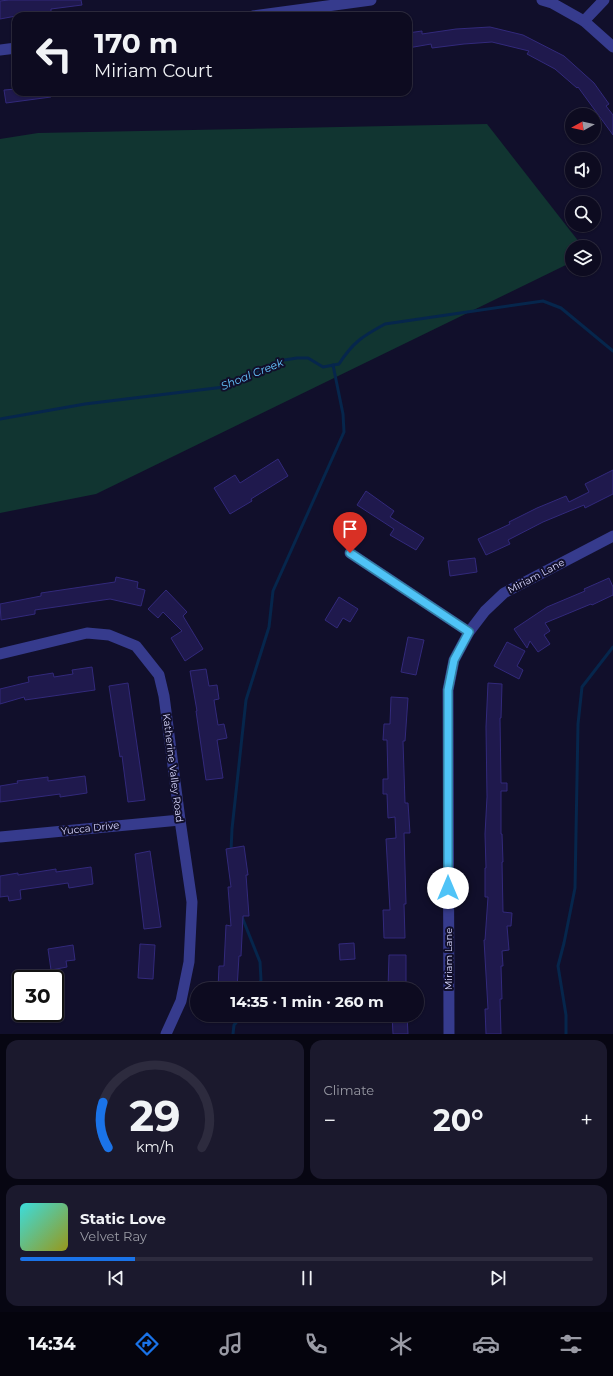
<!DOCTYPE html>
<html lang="en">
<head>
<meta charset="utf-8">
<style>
  body { margin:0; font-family:Montserrat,sans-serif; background:#1b192d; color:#f1f3f6; height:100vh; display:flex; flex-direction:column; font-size:15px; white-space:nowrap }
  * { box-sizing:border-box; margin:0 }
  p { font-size:13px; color:#9a9ba5 }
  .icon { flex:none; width:22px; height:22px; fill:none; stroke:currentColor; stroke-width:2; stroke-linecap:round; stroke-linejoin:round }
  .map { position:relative; height:1034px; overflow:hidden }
  .side { display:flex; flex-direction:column; gap:6px; padding:6px; background:#070612; flex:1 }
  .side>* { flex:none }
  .top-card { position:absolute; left:12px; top:12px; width:400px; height:84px; border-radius:12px; box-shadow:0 1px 3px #0004,0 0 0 1px #2d2b3e; background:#0d0b20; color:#f1f3f6; overflow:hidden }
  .needle { width:26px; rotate:262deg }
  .buttons { position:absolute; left:565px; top:108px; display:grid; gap:8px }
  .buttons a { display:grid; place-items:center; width:36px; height:36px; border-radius:50%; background:#0d0b20; box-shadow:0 1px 3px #0004,0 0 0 1px #2d2b3e; font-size:20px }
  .speed { position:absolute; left:12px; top:970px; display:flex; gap:8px; font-size:20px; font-weight:700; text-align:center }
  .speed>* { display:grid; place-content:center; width:52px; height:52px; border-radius:50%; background:#0d0b20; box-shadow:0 1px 3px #0004,0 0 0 1px #2d2b3e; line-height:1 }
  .speed .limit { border:2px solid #111; border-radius:6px; background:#fff; color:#111 }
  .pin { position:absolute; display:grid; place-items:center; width:34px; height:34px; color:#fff; margin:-41px -17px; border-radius:50% 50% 50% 0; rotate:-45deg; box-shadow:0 0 4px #0007 }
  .pin .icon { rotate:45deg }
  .me { position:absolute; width:44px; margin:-22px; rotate:0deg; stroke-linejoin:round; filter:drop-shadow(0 0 3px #0008) }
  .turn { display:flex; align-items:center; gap:14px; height:84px; padding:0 16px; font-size:18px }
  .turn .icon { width:52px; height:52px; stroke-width:2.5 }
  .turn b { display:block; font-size:28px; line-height:34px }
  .big { font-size:30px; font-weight:700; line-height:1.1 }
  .side .tile { flex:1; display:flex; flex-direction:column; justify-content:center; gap:6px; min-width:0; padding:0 14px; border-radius:12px; background:#1b192d }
  .side .dial { align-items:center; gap:0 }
  .dial svg { height:104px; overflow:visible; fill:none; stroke:#2d2b3e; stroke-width:7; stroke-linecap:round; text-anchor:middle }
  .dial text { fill:#f1f3f6; stroke:none }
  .song { display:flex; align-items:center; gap:12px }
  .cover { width:48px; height:48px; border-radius:6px; background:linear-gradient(135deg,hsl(180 70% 55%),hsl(60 70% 35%)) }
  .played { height:4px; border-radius:2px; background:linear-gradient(90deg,#1a73e8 20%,#2d2b3e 20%) }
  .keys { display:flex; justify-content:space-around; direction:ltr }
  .heat { display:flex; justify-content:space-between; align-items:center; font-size:22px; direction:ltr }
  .side .tiles { flex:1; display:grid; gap:6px; grid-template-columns:1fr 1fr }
  .tile:last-child { grid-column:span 2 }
  .trip { position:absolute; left:190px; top:982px; width:234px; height:40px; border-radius:20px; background:#0d0b20; box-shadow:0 1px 3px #0004,0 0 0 1px #2d2b3e; font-weight:700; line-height:40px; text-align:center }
  .tabs { display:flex; height:64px; justify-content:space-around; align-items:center; background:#05040d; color:#9a9ba5 }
  .tabs .icon { width:28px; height:28px }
  .tabs .on { color:#1a73e8 }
  .tabs b { font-size:18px; color:#f1f3f6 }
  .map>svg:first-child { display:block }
  .green { fill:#113531 }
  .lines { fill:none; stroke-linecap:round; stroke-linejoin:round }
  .stream { stroke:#06264c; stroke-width:3 }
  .building { fill:#1f194d; stroke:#32297b }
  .street { stroke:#363b8d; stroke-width:11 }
  .route-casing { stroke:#337fa1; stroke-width:10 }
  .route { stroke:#4fc3f7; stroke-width:7 }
  .labels { text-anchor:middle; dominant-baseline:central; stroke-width:4; stroke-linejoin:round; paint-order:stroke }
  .street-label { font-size:10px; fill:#d9d8ff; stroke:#110f2b }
  .water-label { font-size:11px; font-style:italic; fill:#66c6ff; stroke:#110f2b }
</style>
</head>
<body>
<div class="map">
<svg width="613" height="1034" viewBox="0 0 613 1034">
  <rect width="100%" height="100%" fill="#110f2b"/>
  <polygon class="green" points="487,124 583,247 572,247 572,262 96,494 0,513 0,139 38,133"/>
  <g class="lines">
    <g class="stream">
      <path d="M 0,419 L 85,404 L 224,387 L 278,361 L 297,358 L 308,358 L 323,367 L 339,364 C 353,342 363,336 385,324 L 543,301 L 561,308 L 613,351"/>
      <polyline points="231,851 232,829 246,700 269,627 273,591 344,432 343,414 333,365"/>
      <polyline points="242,917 260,962 261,980 257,989"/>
      <polyline points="233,1034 234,1025 243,1015"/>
      <polyline points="566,1034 566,1015 558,966 564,943 575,888 578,724 582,687 613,647"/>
    </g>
  </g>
  <g class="building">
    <polygon points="9,0 81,0 82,5 51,9 51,12 16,16 0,19 0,1"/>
    <polygon points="490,27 523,35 564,56 594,83 609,104 606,106 613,115 613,135 578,87 577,88 555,69 527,54 529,51 492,42 464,44 432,48 431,44 408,48 408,33 422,31 422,34 456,29"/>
    <polygon points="16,89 16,92 50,92 51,97 6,103 4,90"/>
    <polygon points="278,459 288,476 251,499 252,501 230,514 214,488 235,475 240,483"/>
    <polygon points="613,470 613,494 585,508 584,505 543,522 508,540 510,544 486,555 478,539 510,524 509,522 537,508 566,496 569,502 589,492 585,484"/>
    <polygon points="366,491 394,511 390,517 424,538 416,550 390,535 394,529 357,505"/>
    <polygon points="475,558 477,572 450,576 448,561"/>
    <polygon points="116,577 138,582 137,588 145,590 141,606 110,599 35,610 35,614 1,620 0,604 41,596 41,593 115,582"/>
    <polygon points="609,578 613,587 613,595 592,605 591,604 545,623 550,631 544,635 550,644 538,652 530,641 527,648 514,629 547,607 585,591 584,589"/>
    <polygon points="166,590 187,612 183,616 203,649 185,661 171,638 182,631 163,612 158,618 148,609"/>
    <polygon points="339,597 358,609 350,622 343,618 337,628 325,620"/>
    <polygon points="408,637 424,640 416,675 401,672"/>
    <polygon points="507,642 525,651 517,666 523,670 519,679 494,666"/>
    <polygon points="92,667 95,690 25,700 24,697 0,704 0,689 29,682 28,677 53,673 54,677 73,674 72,670"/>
    <polygon points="206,669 209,686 217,685 219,699 214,700 218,725 224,724 227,738 217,740 223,778 206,780 196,711 197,711 190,671"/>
    <polygon points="128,683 145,800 128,802 122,756 120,757 109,686"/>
    <polygon points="488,683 502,684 501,718 500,718 501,783 507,783 507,791 501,791 501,834 502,834 503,862 502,862 503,912 512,913 511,926 507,926 509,950 502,951 503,966 501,966 502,999 500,999 501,1034 486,1034 485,1009 488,1009 484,940 485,940 488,897 485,897 485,868 486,868 485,834 487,797 486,727"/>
    <polygon points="391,697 408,698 405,741 403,741 405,803 408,803 410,833 404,833 406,904 404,904 405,938 384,938 383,910 390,910 386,839 396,838 395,817 388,818 387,794 383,794 383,779 388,779 387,740 383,740 384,724 390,724"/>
    <polygon points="85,776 87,793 60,797 60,794 0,802 0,786 18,783 17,781 48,777 48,781"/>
    <polygon points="244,846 248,875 246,875 249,916 243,916 241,956 239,956 237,989 218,989 219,966 224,966 226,925 231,926 228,887 231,887 226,849"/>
    <polygon points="150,851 161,927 144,929 135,854"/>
    <polygon points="91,867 93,884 69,888 68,883 20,890 21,899 9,901 8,896 0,897 0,876 18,873 18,875 56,869 56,872"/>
    <polygon points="354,943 355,959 340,960 339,944"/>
    <polygon points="140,944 155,945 153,979 138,978"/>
    <polygon points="73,945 75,960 66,961 67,967 51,970 48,949"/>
    <polygon points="389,955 406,955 406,989 388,989"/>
    <polygon points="392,1015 407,1015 408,1034 393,1034"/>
  </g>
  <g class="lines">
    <g class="street">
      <polyline points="542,0 552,3 584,21 613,47"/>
      <polyline points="253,16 371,0"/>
      <polyline points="584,21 604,0"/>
      <polyline points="0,50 16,48"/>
      <polyline points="350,553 469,632"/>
      <polyline points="0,654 87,633 109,635 136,646 159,675 164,696 180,820 192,902 189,962 181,1001 166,1034"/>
      <polyline points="0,837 180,820"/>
      <polyline points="449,1034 448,690 454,660 469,632 485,611 504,593 613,536"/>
    </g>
  </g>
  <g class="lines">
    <g class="route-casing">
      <polyline id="route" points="350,553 469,632 454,660 448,690 448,888"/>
    </g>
    <use href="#route" class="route"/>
  </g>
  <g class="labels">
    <g class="street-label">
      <text transform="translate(536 576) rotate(-28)">Miriam Lane</text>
      <text transform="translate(173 768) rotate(83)">Katherine Valley Road</text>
      <text transform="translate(90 828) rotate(-6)">Yucca Drive</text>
      <text transform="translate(448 959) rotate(-90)">Miriam Lane</text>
    </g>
    <g class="water-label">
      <text transform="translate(252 374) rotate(-22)">Shoal Creek</text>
    </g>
  </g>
</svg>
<div class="buttons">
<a><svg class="needle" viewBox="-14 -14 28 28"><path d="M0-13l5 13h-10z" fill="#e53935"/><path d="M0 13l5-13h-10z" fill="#9a9ba5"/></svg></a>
<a><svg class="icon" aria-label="sound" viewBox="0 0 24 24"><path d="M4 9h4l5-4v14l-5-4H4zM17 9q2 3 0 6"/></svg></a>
<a><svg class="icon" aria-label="search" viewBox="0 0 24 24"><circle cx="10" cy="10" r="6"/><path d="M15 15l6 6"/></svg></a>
<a><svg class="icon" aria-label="layers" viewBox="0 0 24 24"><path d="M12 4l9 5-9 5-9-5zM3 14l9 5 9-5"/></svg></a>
</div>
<div class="speed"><div class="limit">30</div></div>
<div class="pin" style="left:350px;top:553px;background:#d93025"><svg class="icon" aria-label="arrive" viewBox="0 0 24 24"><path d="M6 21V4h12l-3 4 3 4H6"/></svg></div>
<svg class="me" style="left:448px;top:888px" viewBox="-20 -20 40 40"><circle r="19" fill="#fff"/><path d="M0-13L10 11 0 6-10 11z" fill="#4fc3f7"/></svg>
<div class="trip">14:35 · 1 min · 260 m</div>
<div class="top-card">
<div class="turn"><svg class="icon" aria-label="left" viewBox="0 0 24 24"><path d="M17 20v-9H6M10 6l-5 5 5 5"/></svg><div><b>170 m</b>Miriam Court</div></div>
</div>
</div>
<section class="side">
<div class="tiles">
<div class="tile dial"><svg viewBox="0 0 100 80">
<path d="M14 69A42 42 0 1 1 86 69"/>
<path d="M14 69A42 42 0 0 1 10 34" stroke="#1a73e8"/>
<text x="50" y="56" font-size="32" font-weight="700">29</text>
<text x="50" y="72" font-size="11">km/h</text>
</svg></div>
<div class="tile"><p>Climate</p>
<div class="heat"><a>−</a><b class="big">20°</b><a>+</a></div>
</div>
<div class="tile">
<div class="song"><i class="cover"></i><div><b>Static Love</b><p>Velvet Ray</p></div></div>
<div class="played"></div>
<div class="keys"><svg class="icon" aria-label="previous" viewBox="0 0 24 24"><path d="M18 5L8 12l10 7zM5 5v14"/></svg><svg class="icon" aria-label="pause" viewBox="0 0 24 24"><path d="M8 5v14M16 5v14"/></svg><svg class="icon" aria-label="next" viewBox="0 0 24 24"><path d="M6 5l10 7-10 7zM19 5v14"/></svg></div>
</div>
</div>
</section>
<nav class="tabs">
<b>14:34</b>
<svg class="icon on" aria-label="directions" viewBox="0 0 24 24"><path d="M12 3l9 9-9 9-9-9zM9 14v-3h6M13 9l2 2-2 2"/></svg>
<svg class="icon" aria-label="music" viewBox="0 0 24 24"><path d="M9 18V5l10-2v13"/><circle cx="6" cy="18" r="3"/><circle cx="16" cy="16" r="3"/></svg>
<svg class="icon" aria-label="phone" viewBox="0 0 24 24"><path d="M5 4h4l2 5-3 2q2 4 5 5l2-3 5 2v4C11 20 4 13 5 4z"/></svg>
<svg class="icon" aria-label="climate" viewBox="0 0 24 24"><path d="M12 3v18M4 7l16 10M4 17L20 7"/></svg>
<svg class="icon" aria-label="car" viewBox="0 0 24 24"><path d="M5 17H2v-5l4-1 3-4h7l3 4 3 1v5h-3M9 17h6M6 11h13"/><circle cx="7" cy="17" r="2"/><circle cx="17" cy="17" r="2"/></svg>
<svg class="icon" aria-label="filters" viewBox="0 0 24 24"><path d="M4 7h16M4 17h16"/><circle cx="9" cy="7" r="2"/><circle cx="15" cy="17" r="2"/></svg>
</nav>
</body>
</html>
